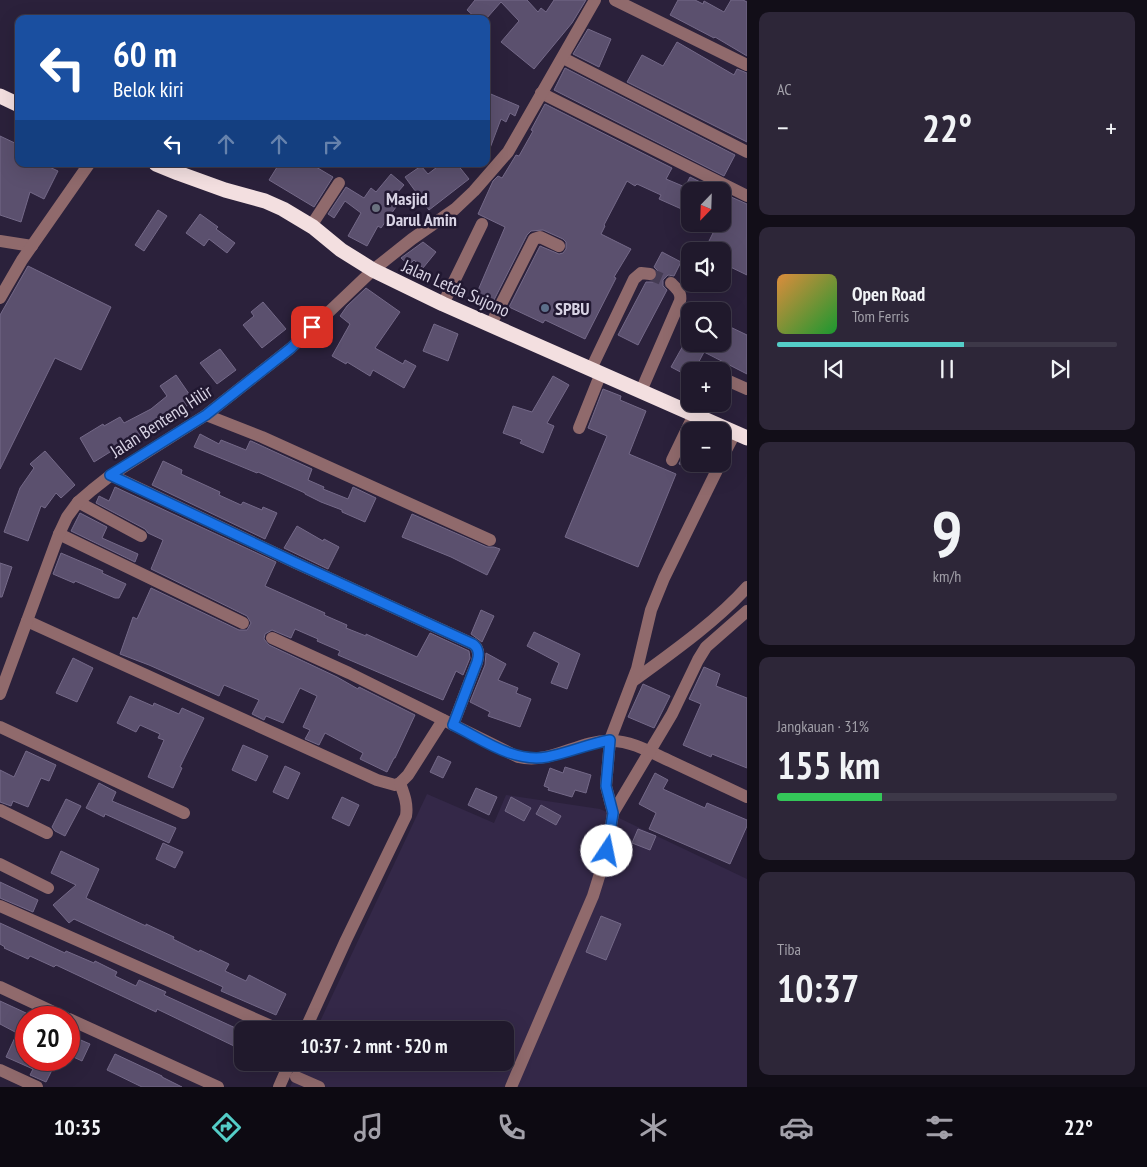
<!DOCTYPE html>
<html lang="id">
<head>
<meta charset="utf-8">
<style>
  body { margin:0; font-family:"PT Sans Narrow",sans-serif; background:#2d2638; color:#f1f3f6; height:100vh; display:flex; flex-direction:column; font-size:19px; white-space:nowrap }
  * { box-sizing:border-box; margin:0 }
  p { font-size:16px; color:#a2a0a9 }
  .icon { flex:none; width:28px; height:28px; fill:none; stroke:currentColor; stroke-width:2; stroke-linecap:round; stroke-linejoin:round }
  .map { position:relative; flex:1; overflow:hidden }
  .sheet { display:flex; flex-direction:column; gap:12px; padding:12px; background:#120e18; width:400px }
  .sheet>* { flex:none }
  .guide { position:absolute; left:15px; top:15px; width:475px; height:152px; border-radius:10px; box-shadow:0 5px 20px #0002,0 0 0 1px #3d3848; background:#1a4fa0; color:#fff; overflow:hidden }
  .needle { width:32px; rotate:203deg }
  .buttons { position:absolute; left:681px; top:182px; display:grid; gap:10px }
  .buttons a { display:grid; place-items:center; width:50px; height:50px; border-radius:10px; background:#20192c; box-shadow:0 5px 20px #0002,0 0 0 1px #3d3848; font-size:25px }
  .speed { position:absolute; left:15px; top:1006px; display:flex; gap:10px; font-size:25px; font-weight:700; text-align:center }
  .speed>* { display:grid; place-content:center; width:65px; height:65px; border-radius:50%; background:#20192c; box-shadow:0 5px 20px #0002,0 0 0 1px #3d3848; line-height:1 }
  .speed .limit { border:8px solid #d22; background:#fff; color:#111 }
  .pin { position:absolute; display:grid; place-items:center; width:42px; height:42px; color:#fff; margin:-21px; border-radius:10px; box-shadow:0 2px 8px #0006 }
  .me { position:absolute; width:55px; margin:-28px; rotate:11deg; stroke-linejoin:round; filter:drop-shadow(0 0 4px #0008) }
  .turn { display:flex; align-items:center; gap:18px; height:105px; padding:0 15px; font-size:22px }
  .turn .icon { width:65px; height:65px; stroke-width:2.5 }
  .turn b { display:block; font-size:35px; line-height:42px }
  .lanes { display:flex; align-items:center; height:48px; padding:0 15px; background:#0003; justify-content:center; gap:25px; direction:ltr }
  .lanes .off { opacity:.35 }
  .big { font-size:38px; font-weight:700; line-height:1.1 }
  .sheet .tile { flex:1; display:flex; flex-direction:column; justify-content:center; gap:8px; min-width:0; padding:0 18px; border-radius:10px; background:#2d2638 }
  .sheet .dial { align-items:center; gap:0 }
  .dial b { font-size:65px; line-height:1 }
  .song { display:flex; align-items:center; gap:15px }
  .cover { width:60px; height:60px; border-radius:8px; background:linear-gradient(135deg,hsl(30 70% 55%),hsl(130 70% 35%)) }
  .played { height:5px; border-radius:2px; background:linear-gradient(90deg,#54cdc7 55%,#3d3848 55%) }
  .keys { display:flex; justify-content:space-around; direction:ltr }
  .heat { display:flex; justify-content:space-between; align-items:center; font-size:28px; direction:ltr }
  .charge { height:8px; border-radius:4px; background:linear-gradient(90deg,#34c759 31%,#3d3848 0) }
  .trip { position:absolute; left:234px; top:1021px; width:280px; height:50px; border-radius:10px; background:#20192c; box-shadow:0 5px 20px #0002,0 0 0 1px #3d3848; font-weight:700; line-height:50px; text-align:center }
  .dock { display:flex; height:80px; justify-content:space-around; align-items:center; background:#0d0a12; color:#a2a0a9 }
  .dock .icon { width:35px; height:35px }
  .dock .on { color:#54cdc7 }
  .dock b { font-size:22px; color:#f1f3f6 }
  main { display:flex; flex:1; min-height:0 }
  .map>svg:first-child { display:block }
  .built { fill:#342848 }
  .building { fill:#5b506e; stroke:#746988 }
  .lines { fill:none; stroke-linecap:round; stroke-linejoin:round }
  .minor-tunnel { stroke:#453c54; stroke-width:12; stroke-dasharray:12 6; stroke-linecap:butt }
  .minor { stroke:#906a6c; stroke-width:12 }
  .highway { stroke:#f3dfe0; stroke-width:15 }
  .route-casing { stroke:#114b97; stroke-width:12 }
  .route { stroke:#1a73e8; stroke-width:9 }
  .worship-dot { fill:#6b7280; stroke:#211831; stroke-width:2 }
  .service-dot { fill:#5c6f8a; stroke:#211831; stroke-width:2 }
  .labels { text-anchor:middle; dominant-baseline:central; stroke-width:5; stroke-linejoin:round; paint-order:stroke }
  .poi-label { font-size:18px; font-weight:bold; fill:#d8d3e4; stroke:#211831; text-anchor:start }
  .street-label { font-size:18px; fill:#d8d3e4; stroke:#211831 }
</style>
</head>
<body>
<main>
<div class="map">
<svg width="747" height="1087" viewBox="0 0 747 1087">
  <rect width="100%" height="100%" fill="#2b213b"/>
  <polygon class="built" points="427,794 494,823 506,795 600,809 747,879 747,1087 290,1087 301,1063 505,1062 505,1030 316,1030"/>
  <g class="building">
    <polygon points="475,0 527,0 538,12 541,8 546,12 554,0 586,0 572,23 534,69 501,42 519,21 501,2 486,19 477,19 467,10"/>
    <polygon points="678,0 695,0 703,4 704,1 724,12 731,0 743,0 747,2 747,56 715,37 714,38 670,15"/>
    <polygon points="588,29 611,39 599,67 573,54"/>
    <polygon points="677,42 734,75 737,69 747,73 747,142 627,82 642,55 663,66"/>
    <polygon points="565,68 735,155 724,176 554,90"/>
    <polygon points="486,92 519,106 515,116 510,113 506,122 501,119 487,156"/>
    <polygon points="545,104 672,168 666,179 685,187 690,177 719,191 690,191 690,204 686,211 659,199 661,195 637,184 635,186 627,181 604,225 605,226 601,234 631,249 614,277 616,278 585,339 545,320 543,323 509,307 540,246 559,254 563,253 566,249 566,242 563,239 543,230 531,231 527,235 493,302 476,295 505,227 478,214 493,181 498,176 502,178 516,155 519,156 533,131 531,130"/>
    <polygon points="0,136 19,145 19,164 43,164 58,171 44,199 30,192 21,222 0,215"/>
    <polygon points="279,164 311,164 333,177 314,207 269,180"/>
    <polygon points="441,164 457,164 469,179 429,210 405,177 421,166 428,174"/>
    <polygon points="391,174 404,185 389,202 396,207 381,228 378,226 367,246 348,236 361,213 345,201 334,218 328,214 346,187 364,198 371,188 376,192"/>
    <polygon points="722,193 747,204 747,275 722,263 722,251 704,251 716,227 722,230"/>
    <polygon points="158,210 167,216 144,251 135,245"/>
    <polygon points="200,214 218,227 216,229 235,243 227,253 209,239 204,246 186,233"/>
    <polygon points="423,242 436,252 423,268 414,260 409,265 401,258"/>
    <polygon points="662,252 681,262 674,276 668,275 663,280 663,286 667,290 638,345 618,335 646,282 653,282 657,278 658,271 654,267"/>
    <polygon points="28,266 111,307 81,370 55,358 0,469 0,315"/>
    <polygon points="366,288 400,312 375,348 403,364 405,360 416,366 404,388 373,370 370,376 347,362 346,364 332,356 350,324 340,316 347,306"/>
    <polygon points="263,302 286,329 262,348 243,325 254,316 251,312"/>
    <polygon points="434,324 458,334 448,361 423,351"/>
    <polygon points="726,325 747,335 747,374 704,352 694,371 690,371 690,377 671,367 684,344 722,344 722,332"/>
    <polygon points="220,349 236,370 217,384 200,363"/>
    <polygon points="176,375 194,401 154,428 140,436 139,434 94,462 80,438 103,424 104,426 120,417 124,423 151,409 167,396 160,386"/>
    <polygon points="553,376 569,385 547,423 554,426 543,453 520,443 522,440 503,433 513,406 532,412"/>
    <polygon points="603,389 621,396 620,400 646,411 629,454 676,474 638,567 565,537 607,436 588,428"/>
    <polygon points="200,434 219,444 221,440 246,450 250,441 251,441 312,469 308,480 324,487 323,489 348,499 353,487 376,498 365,522 342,512 342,510 321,502 305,494 305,493 258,472 257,473 194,447"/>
    <polygon points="690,441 690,468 679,464"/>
    <polygon points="45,451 75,485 61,498 56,493 45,508 41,506 28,541 4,532 20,488 34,468 30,464"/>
    <polygon points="163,461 182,470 181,474 220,492 219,495 241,505 243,502 262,510 263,507 277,513 265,539 152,485"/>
    <polygon points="115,487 276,562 265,586 325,613 324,615 347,625 346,628 366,636 366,634 417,657 430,633 469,651 470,658 463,675 456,671 443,700 338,655 340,651 317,641 318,639 295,629 291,638 272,630 265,634 264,639 269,645 337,677 358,689 359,687 415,715 395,758 394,758 387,772 360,759 363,753 325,733 319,745 305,739 310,730 303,727 317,696 300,688 283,723 266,716 264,720 252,714 259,700 224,685 219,696 149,665 120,654 133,617 137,619 151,588 239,630 247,630 251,623 247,616 151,569 163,540 148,533 145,529 96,503 99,496 109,501"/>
    <polygon points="80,513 107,527 102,538 138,554 135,562 71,531"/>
    <polygon points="412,514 487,547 494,547 500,549 487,575 451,557 402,537"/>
    <polygon points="297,526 323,541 324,539 339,547 328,569 284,548"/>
    <polygon points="61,553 103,571 102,573 126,584 119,598 115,598 75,581 74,583 53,574"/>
    <polygon points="0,563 12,567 2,597 0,597"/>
    <polygon points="481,610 494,616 482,642 471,634"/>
    <polygon points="534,632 580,654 567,689 551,683 559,663 527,646"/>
    <polygon points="486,653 506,664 498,680 518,688 516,693 531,699 520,727 488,716 490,712 470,702 485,665"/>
    <polygon points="73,658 93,668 77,702 56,693"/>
    <polygon points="704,667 720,674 716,686 747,698 747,768 712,754 711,757 683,745 701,704 689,699"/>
    <polygon points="643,684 670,696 654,728 628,717"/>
    <polygon points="130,696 153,706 154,703 179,714 182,708 204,718 180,767 182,768 173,788 148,777 164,740 158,738 160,734 140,725 136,732 117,723"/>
    <polygon points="243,745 268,756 256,781 232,770"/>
    <polygon points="26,751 56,765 49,781 41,778 28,807 13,801 11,806 0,802 0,770 14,777"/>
    <polygon points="438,756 451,762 443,778 430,772"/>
    <polygon points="285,766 300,773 288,799 273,792"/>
    <polygon points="565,767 591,775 586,793 575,790 572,797 548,790 549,788 544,786 550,768 563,773"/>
    <polygon points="655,773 668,780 663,789 705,808 707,803 747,820 747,826 730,864 649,829 656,813 639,804"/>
    <polygon points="99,783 116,792 112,801 176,828 169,843 105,814 104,817 86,808"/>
    <polygon points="476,788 497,797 489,815 468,805"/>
    <polygon points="342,797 359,805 349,826 332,818"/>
    <polygon points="511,797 531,808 524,821 505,811"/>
    <polygon points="66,799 81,806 65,836 55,831 52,827"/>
    <polygon points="541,805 561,816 556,825 536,814"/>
    <polygon points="638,829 656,836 650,850 632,843"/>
    <polygon points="163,843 183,852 175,868 156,859"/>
    <polygon points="61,851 99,869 86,898 146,926 146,924 174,937 173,939 199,952 200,950 229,964 225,971 246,981 249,975 286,994 276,1015 221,991 223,987 104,933 74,919 69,923 53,905 76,885 51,873"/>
    <polygon points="0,882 38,900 33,912 0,898"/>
    <polygon points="601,916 621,924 606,960 586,952"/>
    <polygon points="0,923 65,953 66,951 94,963 95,961 117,972 115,976 136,986 139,980 166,992 164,995 242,1031 242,1048 235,1044 234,1046 157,1009 156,1012 56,965 54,967 30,956 28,959 4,948 5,947 0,944"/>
    <polygon points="0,1001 26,1013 26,1060 57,1060 46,1082 30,1075 33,1069 6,1057 17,1033 0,1024"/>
    <polygon points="69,1035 90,1044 82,1061 69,1055"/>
    <polygon points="115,1054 162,1076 162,1077 182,1087 142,1087 107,1070"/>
  </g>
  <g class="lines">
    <polyline class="minor-tunnel" points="650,274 671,283"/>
    <g class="minor">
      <polyline points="615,0 747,65"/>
      <polyline points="563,58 747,152"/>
      <polyline points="541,93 747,196"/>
      <polyline points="311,226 339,183"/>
      <polyline points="0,241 32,246"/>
      <polyline points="0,298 22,260 89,164"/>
      <polyline points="443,304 482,224"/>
      <polyline points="491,324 534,239 540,237 559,246"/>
      <polyline points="591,369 634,279 641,273 650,274"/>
      <polyline points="722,378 747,389"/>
      <path d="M 641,391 L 680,301 C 682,293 677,289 671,283"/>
      <polyline points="206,415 262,437 490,540"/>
      <polyline points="579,428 601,373"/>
      <polyline points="722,458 735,433"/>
      <polyline points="672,460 699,404"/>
      <path d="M 111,475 L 296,563 L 473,644 C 479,648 479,655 477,662 L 453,725"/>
      <polyline points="78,502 141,536"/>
      <polyline points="59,534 243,623"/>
      <polyline points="27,621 377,780 395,785 400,783 408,775 443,720"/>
      <path d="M 272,638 L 349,673 L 518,757 C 552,765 579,739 612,741 C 632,741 652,753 670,761 C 696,773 721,785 747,797"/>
      <path d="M 633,681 C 670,654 717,621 747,587"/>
      <polyline points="0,694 59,534 67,517 78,502 92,490 111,475 206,415 291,348 373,270 412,239 455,209 474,191 508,152 595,0"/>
      <polyline points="0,727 184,813"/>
      <polyline points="0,810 47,833"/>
      <polyline points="613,813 672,714 698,660 706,647 747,611"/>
      <polyline points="0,864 48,888"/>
      <polyline points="0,906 280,1030"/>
      <polyline points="0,987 66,1018"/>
      <polyline points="69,1019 218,1087"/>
      <path d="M 305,1030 L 346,940 L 406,816 C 408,804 404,794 400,783"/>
      <polyline points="0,1070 37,1087"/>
      <polyline points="296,1077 319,1087"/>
      <polyline points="279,1087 290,1062"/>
      <polyline points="511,1087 593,896 607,851 613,813 606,786 610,740 637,669 651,610 664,578 720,464"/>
    </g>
    <g class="highway">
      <polyline points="0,96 19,105"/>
      <polyline points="156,164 178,173 225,190 265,201 283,209 313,227 341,250 373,270 443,304 747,438"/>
    </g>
  </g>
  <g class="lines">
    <g class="route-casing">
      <path id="route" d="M 312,327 L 291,348 L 206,415 L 110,475 L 296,563 L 473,644 C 479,648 479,656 477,662 L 453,725 C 482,739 513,763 547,757 C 568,753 588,744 610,740 L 606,786 L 613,813 L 607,851"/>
    </g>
    <use href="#route" class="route"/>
  </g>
  <circle class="worship-dot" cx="376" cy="208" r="5"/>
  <circle class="service-dot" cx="545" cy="308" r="5"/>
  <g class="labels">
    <g class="poi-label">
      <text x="386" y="198">Masjid<tspan x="386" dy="21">Darul Amin</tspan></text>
      <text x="555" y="308">SPBU</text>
    </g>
    <g class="street-label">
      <text transform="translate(456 288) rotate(24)">Jalan Letda Sujono</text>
      <text transform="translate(161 421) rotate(-33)">Jalan Benteng Hilir</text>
    </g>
  </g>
</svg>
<div class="buttons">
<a><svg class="needle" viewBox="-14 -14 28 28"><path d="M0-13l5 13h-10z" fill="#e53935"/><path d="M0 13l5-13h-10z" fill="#a2a0a9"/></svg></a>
<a><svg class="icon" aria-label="sound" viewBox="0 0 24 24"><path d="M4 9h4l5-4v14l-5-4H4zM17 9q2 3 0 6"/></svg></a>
<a><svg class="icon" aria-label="search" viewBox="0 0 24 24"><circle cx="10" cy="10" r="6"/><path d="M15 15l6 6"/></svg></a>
<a>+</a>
<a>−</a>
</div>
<div class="speed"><div class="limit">20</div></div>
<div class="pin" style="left:312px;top:327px;background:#d93025"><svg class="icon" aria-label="arrive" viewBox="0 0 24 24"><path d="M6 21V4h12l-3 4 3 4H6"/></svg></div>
<svg class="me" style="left:607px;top:851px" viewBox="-20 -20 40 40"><circle r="19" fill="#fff"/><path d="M0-13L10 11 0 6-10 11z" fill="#1a73e8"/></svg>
<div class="trip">10:37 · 2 mnt · 520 m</div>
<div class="guide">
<div class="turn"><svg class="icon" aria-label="left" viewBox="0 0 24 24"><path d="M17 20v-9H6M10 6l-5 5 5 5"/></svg><div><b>60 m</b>Belok kiri</div></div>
<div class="lanes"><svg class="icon" aria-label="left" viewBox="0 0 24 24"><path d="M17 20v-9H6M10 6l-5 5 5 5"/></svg><svg class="icon off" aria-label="ahead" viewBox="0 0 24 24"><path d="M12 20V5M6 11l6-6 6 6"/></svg><svg class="icon off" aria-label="ahead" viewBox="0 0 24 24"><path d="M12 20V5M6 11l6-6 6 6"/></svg><svg class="icon off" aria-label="right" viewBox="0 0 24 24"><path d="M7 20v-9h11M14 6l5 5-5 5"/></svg></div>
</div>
</div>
<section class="sheet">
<div class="tile"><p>AC</p>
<div class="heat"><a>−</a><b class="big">22°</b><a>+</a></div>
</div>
<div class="tile">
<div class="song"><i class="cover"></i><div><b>Open Road</b><p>Tom Ferris</p></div></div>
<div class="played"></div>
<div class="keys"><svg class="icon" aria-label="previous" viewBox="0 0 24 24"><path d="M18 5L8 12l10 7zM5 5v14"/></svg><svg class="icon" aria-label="pause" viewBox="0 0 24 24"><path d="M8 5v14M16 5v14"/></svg><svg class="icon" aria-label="next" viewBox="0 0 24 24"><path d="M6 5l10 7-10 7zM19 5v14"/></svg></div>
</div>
<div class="tile dial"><b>9</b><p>km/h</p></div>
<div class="tile"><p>Jangkauan · 31%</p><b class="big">155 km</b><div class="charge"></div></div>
<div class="tile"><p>Tiba</p><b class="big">10:37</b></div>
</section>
</main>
<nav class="dock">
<b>10:35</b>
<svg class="icon on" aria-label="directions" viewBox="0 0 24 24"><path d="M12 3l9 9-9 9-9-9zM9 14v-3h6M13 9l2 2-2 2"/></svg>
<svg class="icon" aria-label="music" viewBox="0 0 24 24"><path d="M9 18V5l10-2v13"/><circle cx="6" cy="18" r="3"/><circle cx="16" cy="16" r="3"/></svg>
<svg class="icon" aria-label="phone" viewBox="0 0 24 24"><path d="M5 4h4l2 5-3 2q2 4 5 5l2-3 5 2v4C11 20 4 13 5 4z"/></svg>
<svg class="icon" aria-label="climate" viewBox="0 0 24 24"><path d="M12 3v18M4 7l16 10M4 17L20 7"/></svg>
<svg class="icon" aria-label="car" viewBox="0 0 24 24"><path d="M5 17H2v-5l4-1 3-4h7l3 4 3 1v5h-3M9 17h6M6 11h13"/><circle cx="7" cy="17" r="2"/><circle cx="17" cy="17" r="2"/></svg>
<svg class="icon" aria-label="filters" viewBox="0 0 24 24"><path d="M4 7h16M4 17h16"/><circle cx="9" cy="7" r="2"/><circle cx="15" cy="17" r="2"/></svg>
<b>22°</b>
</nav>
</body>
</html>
